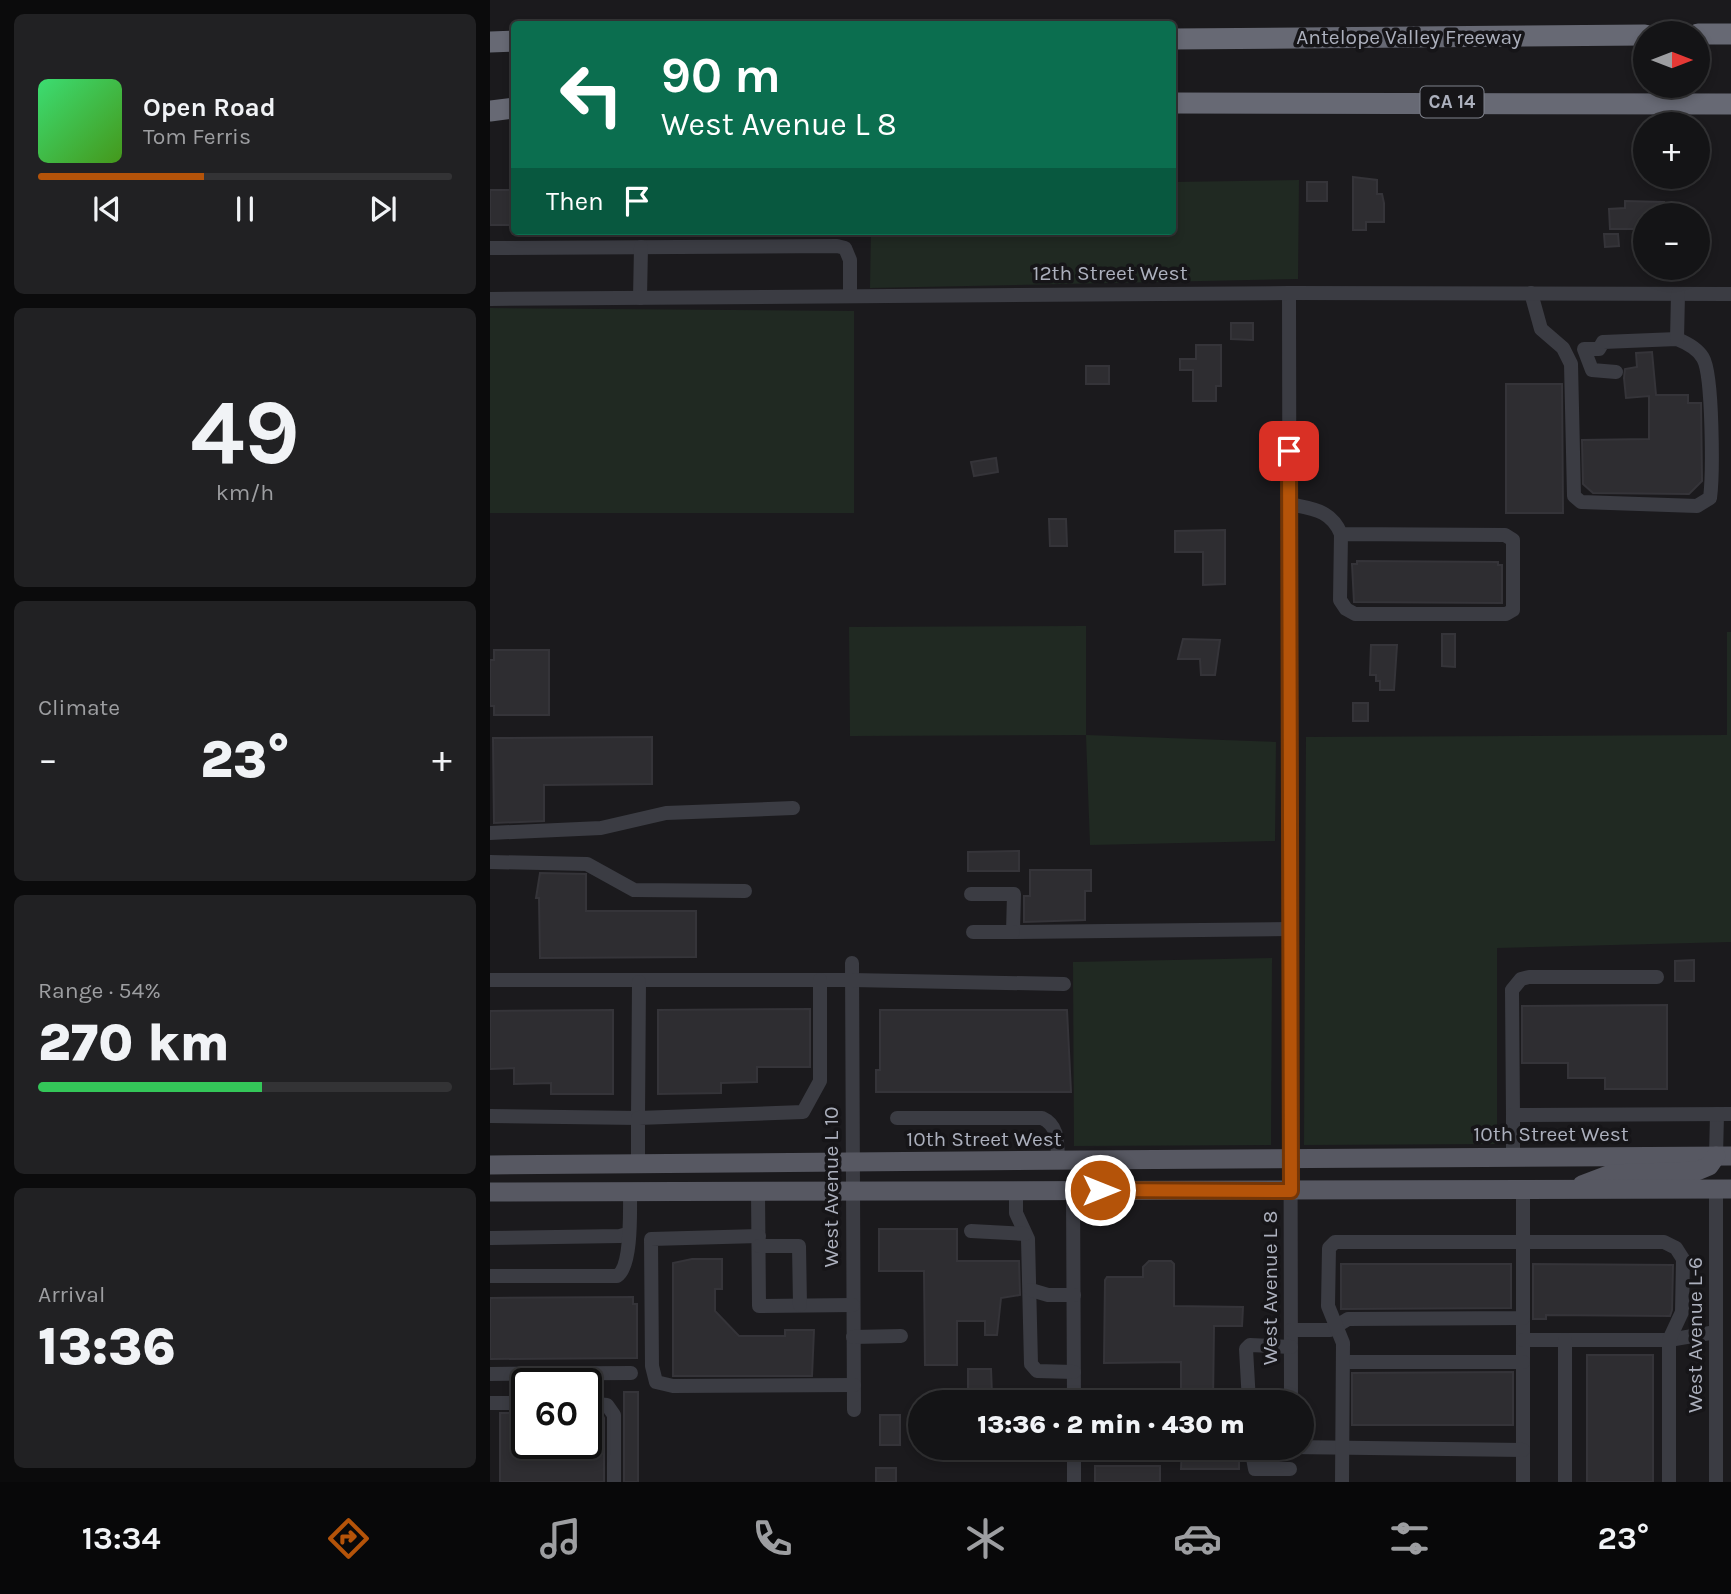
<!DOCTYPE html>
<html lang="en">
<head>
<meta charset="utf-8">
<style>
  body { margin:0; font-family:Karla,sans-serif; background:#212123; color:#f1f3f6; height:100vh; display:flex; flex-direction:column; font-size:26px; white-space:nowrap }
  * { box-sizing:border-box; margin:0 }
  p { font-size:23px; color:#9d9ea1 }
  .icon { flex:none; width:38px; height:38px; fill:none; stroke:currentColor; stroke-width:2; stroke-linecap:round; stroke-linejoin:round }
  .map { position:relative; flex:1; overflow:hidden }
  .panel { display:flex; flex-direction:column; gap:14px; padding:14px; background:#0b0b0c; width:490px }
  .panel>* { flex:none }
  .banner { position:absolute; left:21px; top:21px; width:665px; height:214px; border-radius:7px; box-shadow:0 4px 10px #0003,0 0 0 2px #333335; background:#0b6e4f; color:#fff; overflow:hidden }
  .needle { width:46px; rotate:90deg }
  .controls { position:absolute; left:1143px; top:21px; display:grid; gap:14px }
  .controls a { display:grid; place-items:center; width:77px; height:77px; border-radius:50%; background:#141416; box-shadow:0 4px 10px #0003,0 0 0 2px #333335; font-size:35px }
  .speed { position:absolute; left:21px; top:1368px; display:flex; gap:14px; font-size:35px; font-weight:700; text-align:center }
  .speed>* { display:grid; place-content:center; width:91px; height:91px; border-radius:50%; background:#141416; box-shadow:0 4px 10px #0003,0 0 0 2px #333335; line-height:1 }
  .speed .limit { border:4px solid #111; border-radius:10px; background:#fff; color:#111 }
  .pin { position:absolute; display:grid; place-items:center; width:60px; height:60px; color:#fff; margin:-30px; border-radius:14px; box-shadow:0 4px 10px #0006 }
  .me { position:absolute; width:77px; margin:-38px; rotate:90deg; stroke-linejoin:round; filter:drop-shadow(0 0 5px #0008) }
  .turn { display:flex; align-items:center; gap:24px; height:147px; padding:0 35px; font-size:32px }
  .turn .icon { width:91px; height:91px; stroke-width:2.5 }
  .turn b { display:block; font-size:49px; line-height:60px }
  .then { display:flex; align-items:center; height:66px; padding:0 35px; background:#0003; gap:14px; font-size:26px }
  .big { font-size:52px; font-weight:800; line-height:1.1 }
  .panel .widget { flex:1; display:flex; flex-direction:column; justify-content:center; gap:10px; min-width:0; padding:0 24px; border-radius:10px; background:#212123 }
  .panel .dial { align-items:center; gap:0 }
  .dial b { font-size:91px; line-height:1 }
  .song { display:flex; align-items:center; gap:21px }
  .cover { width:84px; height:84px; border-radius:10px; background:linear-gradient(135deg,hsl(140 70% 55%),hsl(100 70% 35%)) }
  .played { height:7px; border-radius:4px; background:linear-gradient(90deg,#b45309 40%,#333335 40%) }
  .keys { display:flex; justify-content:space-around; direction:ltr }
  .heat { display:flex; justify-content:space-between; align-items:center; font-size:38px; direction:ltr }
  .charge { height:10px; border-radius:5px; background:linear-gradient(90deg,#34c759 54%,#333335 0) }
  .trip { position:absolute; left:418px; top:1390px; width:406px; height:70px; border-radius:35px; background:#141416; box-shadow:0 4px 10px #0003,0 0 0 2px #333335; font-weight:800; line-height:70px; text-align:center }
  .tabs { display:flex; height:112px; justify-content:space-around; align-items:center; background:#080809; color:#9d9ea1 }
  .tabs .icon { width:49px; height:49px }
  .tabs .active { color:#b45309 }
  .tabs b { font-size:32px; color:#f1f3f6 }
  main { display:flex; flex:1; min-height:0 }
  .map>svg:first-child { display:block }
  .green { fill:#202922 }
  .building { fill:#2e2d31; stroke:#353439; stroke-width:2 }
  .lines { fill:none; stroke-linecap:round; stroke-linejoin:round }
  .minor { stroke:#3b3c43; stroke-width:14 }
  .major { stroke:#575862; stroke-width:19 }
  .highway { stroke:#676974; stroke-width:21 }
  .route-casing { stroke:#753606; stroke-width:18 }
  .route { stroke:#b45309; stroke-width:12 }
  .labels { text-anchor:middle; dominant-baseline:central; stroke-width:7; stroke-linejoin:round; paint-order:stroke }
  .shield { fill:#161518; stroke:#7f828c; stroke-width:2 }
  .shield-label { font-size:19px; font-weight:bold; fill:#acb0bd }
  .street-label { font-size:21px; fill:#acb0bd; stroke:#161518 }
</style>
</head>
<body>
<main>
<section class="panel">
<div class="widget">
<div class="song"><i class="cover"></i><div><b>Open Road</b><p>Tom Ferris</p></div></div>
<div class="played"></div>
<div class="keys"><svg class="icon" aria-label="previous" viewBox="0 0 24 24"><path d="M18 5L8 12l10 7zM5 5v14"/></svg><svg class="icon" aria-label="pause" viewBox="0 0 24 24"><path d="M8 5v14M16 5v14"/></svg><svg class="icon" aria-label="next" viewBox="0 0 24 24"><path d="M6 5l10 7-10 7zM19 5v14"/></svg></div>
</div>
<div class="widget dial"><b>49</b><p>km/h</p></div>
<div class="widget"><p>Climate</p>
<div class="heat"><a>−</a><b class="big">23°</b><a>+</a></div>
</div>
<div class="widget"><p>Range · 54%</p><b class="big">270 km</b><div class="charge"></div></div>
<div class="widget"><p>Arrival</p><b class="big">13:36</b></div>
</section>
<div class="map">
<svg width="1241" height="1482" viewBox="0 0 1241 1482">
  <rect width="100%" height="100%" fill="#1b1a1d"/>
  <g class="green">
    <polygon points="809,180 808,279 380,288 381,231 682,231 683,182"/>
    <polygon points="0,308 364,311 364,513 0,513"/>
    <polygon points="596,626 596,735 786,742 785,841 600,845 596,735 360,736 359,627"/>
    <polygon points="1237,632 1241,632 1241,942 1007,948 1007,1144 814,1145 816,737 1237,735"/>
    <polygon points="782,958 781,1145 584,1146 583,962"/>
  </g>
  <g class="building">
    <polygon points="863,177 887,180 887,194 892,194 894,203 894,222 876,222 876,230 863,230"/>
    <rect x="817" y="182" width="20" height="19"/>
    <rect x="0" y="190" width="21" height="35"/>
    <polygon points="1135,201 1174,202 1174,215 1155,215 1155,229 1120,229 1119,209 1135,208"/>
    <polygon points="1114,234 1128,234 1129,246 1115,247"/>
    <polygon points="741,323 763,323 763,340 741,339"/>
    <polygon points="706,345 731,345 731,386 726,386 726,401 703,401 703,370 690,370 690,359 706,359"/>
    <polygon points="1162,352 1166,395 1198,395 1198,403 1211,403 1212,481 1199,494 1103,493 1093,484 1092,440 1159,439 1159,396 1136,398 1134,378 1135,369 1147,367 1146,353"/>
    <rect x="596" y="366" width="23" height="18"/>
    <polygon points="1016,384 1072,384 1073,513 1016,513"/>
    <polygon points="506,458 508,472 484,476 481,462"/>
    <polygon points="559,519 576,519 577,546 560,546"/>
    <polygon points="735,530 735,584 713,585 713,552 685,552 685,531"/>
    <polygon points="867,561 1008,562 1008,565 1012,565 1012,603 864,602 862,564 867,564"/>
    <polygon points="952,634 965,634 965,667 952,666"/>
    <polygon points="693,639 730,640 725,675 711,675 710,659 688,659"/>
    <polygon points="881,645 907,645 904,690 890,690 890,681 886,681 886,675 880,675"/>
    <polygon points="4,650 59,650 59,715 4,715 4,706 0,706 0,660 4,660"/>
    <rect x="863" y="703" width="15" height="18"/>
    <polygon points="162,737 162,784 54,785 54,821 4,823 3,738"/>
    <polygon points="529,851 529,871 478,871 478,852"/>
    <polygon points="540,870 601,870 601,891 595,891 595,920 534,922 534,896 540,896"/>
    <polygon points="50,873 96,874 96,911 206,911 206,957 50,958 49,898 46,898"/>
    <polygon points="1204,960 1204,981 1185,981 1185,961"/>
    <polygon points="1177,1005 1177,1089 1115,1089 1115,1078 1078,1078 1078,1063 1032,1063 1032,1006"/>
    <polygon points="320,1009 320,1067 267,1067 267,1082 231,1083 231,1093 168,1094 168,1010"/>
    <polygon points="123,1010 123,1094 61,1094 61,1083 24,1084 24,1068 0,1069 0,1011"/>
    <polygon points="390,1010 577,1010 581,1092 386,1092 386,1070 390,1070"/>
    <polygon points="389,1229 467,1229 467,1261 529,1261 530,1295 511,1298 507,1335 495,1335 495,1321 467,1321 467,1365 435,1365 434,1271 389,1271"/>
    <polygon points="202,1259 232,1259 232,1289 225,1289 225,1311 249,1336 295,1336 295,1330 324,1330 322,1376 183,1376 183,1263"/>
    <polygon points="659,1261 681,1261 684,1264 684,1306 753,1307 752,1326 724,1326 723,1402 691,1402 691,1362 614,1363 615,1280 617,1277 653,1277 653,1267"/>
    <polygon points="851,1264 1021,1264 1021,1308 851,1309"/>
    <polygon points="1043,1264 1183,1265 1182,1310 1180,1316 1056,1315 1056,1319 1043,1319"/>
    <polygon points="143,1297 143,1304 147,1304 147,1358 0,1359 0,1298"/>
    <rect x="1097" y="1355" width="66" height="127"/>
    <polygon points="478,1369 501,1369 502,1395 478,1395"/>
    <polygon points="1023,1372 1023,1425 862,1425 862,1373"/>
    <rect x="134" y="1392" width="14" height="90"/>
    <polygon points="10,1413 37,1413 37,1444 96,1444 96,1413 112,1414 114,1418 114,1482 10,1482"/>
    <rect x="390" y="1415" width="20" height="30"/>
    <polygon points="692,1447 749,1447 749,1469 691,1469"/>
    <rect x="605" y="1466" width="65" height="16"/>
    <rect x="386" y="1468" width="20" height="14"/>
  </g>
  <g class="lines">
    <g class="minor">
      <polyline points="0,248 347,246 355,248 360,260 360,296"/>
      <polyline points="799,293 801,1402"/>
      <path d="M 1041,293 L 1051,329 L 1073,348 L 1081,364 L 1084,496 L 1091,502 L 1207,506 L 1220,498 C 1223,476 1223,375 1213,358 C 1208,349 1197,343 1187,339 L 1113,342 L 1109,349 L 1094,349 L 1102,370 L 1126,372"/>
      <polyline points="150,298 151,247"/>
      <polyline points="0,299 799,293 1241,294"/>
      <polyline points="1187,339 1188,294"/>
      <path d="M 799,504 C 823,509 841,510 851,534 L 1015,535 L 1023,540 L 1023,610 L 1016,614 L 865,614 L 856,609 L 850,600 L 851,534"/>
      <polyline points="0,833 111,828 176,813 303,808"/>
      <polyline points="0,862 97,864 144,890 255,891"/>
      <polyline points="481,894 524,894 523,932 800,929"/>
      <polyline points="483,932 523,932"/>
      <polyline points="362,963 364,1410"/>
      <polyline points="0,980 362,980 574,984"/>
      <polyline points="1023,1115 1022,990 1031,979 1039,977 1167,977"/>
      <polyline points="0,1116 148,1118 149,982"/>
      <path d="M 407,1118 L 552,1118 C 570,1126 567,1145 568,1162"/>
      <polyline points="1226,1156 1227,1114"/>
      <polyline points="1023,1157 1023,1115 1241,1114"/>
      <polyline points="148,1163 148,1118 313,1112 330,1081 330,980"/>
      <polyline points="583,1190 584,1402"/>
      <polyline points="526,1191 526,1213 538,1239 541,1364 547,1371 584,1372"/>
      <polyline points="268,1192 269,1306 363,1305"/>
      <polyline points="481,1231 535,1234"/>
      <polyline points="269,1236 161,1239 162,1366 166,1382 183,1386 364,1385"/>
      <polyline points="0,1238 130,1236 137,1234"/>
      <polyline points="269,1246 309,1246 310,1305"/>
      <path d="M 0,1276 L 127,1276 C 142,1267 140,1211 140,1192"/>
      <polyline points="541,1290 558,1295 584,1295"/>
      <polyline points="1033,1318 1033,1482"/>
      <polyline points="801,1330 840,1330 858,1319 1033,1318 1033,1189"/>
      <polyline points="363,1337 411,1336"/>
      <polyline points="1033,1340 1179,1340 1226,1332"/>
      <polyline points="1075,1340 1075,1482"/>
      <polyline points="853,1362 1033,1362"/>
      <polyline points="0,1374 141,1373"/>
      <polyline points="759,1402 756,1349 760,1345 801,1347"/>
      <polyline points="0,1403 37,1403"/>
      <polyline points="96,1403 117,1405 124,1415 124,1482"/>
      <polyline points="584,1447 584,1482"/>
      <polyline points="761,1447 765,1469 800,1469"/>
      <polyline points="801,1447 1033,1450"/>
      <polyline points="852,1482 853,1343 838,1306 839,1248 845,1242 1174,1242 1186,1248 1193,1259 1192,1312 1179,1340 1179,1482"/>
      <polyline points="1226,1482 1226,1189"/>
    </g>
    <g class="major">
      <path d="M 0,1165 C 414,1162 827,1157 1241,1156"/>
      <polyline points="1092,1185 1121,1174 1207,1171 1219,1166 1226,1156"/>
      <polyline points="0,1192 1241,1189"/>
    </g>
    <g class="highway">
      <polyline points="1208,34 1241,34"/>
      <polyline points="682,39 1155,35"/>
      <polyline points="0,42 24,41"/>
      <polyline points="682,103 1241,104"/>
      <polyline points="0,111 24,108"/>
    </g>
  </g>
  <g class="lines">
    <g class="route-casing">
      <polyline id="route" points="610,1190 801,1191 799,451"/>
    </g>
    <use href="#route" class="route"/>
  </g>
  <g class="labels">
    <rect class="shield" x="930.5" y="86.5" width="63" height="31" rx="5"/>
    <g class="shield-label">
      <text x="962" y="102">CA 14</text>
    </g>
    <g class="street-label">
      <text x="919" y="37">Antelope Valley Freeway</text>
      <text x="620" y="273">12th Street West</text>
      <text x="1061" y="1134">10th Street West</text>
      <text x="494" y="1139">10th Street West</text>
      <text transform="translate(341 1187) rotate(-90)">West Avenue L 10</text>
      <text transform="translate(780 1288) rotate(-90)">West Avenue L 8</text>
      <text transform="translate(1205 1335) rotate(-90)">West Avenue L-6</text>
    </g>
  </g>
</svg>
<div class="controls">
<a><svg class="needle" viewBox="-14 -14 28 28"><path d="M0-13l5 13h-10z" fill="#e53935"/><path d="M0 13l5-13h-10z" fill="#9d9ea1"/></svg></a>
<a>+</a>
<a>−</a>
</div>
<div class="speed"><div class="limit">60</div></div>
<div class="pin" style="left:799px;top:451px;background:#d93025"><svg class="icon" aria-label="arrive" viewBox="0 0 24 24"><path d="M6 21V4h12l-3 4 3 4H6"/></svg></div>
<svg class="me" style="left:610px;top:1190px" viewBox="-20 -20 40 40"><circle r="17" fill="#b45309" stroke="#fff" stroke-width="3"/><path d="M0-11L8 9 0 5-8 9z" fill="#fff"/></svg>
<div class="trip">13:36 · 2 min · 430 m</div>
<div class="banner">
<div class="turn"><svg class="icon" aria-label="left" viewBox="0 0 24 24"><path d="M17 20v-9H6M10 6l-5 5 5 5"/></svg><div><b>90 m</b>West Avenue L 8</div></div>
<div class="then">Then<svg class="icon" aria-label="arrive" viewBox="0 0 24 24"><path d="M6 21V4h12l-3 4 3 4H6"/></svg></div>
</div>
</div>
</main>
<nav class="tabs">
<b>13:34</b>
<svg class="icon active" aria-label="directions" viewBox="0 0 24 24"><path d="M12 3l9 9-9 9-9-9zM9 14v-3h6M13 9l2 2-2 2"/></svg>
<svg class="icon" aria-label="music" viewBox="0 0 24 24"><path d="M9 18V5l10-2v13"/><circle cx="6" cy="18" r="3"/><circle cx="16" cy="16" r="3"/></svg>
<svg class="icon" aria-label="phone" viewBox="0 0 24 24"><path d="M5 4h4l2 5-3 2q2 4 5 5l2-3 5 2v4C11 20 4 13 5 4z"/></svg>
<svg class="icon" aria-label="climate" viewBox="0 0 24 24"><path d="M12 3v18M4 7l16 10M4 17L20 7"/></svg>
<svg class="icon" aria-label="car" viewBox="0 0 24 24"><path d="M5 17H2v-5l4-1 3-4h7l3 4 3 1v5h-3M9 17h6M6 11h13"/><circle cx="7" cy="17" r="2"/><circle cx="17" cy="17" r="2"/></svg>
<svg class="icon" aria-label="filters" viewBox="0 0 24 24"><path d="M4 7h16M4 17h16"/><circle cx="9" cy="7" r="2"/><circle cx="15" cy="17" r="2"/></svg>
<b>23°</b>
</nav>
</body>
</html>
